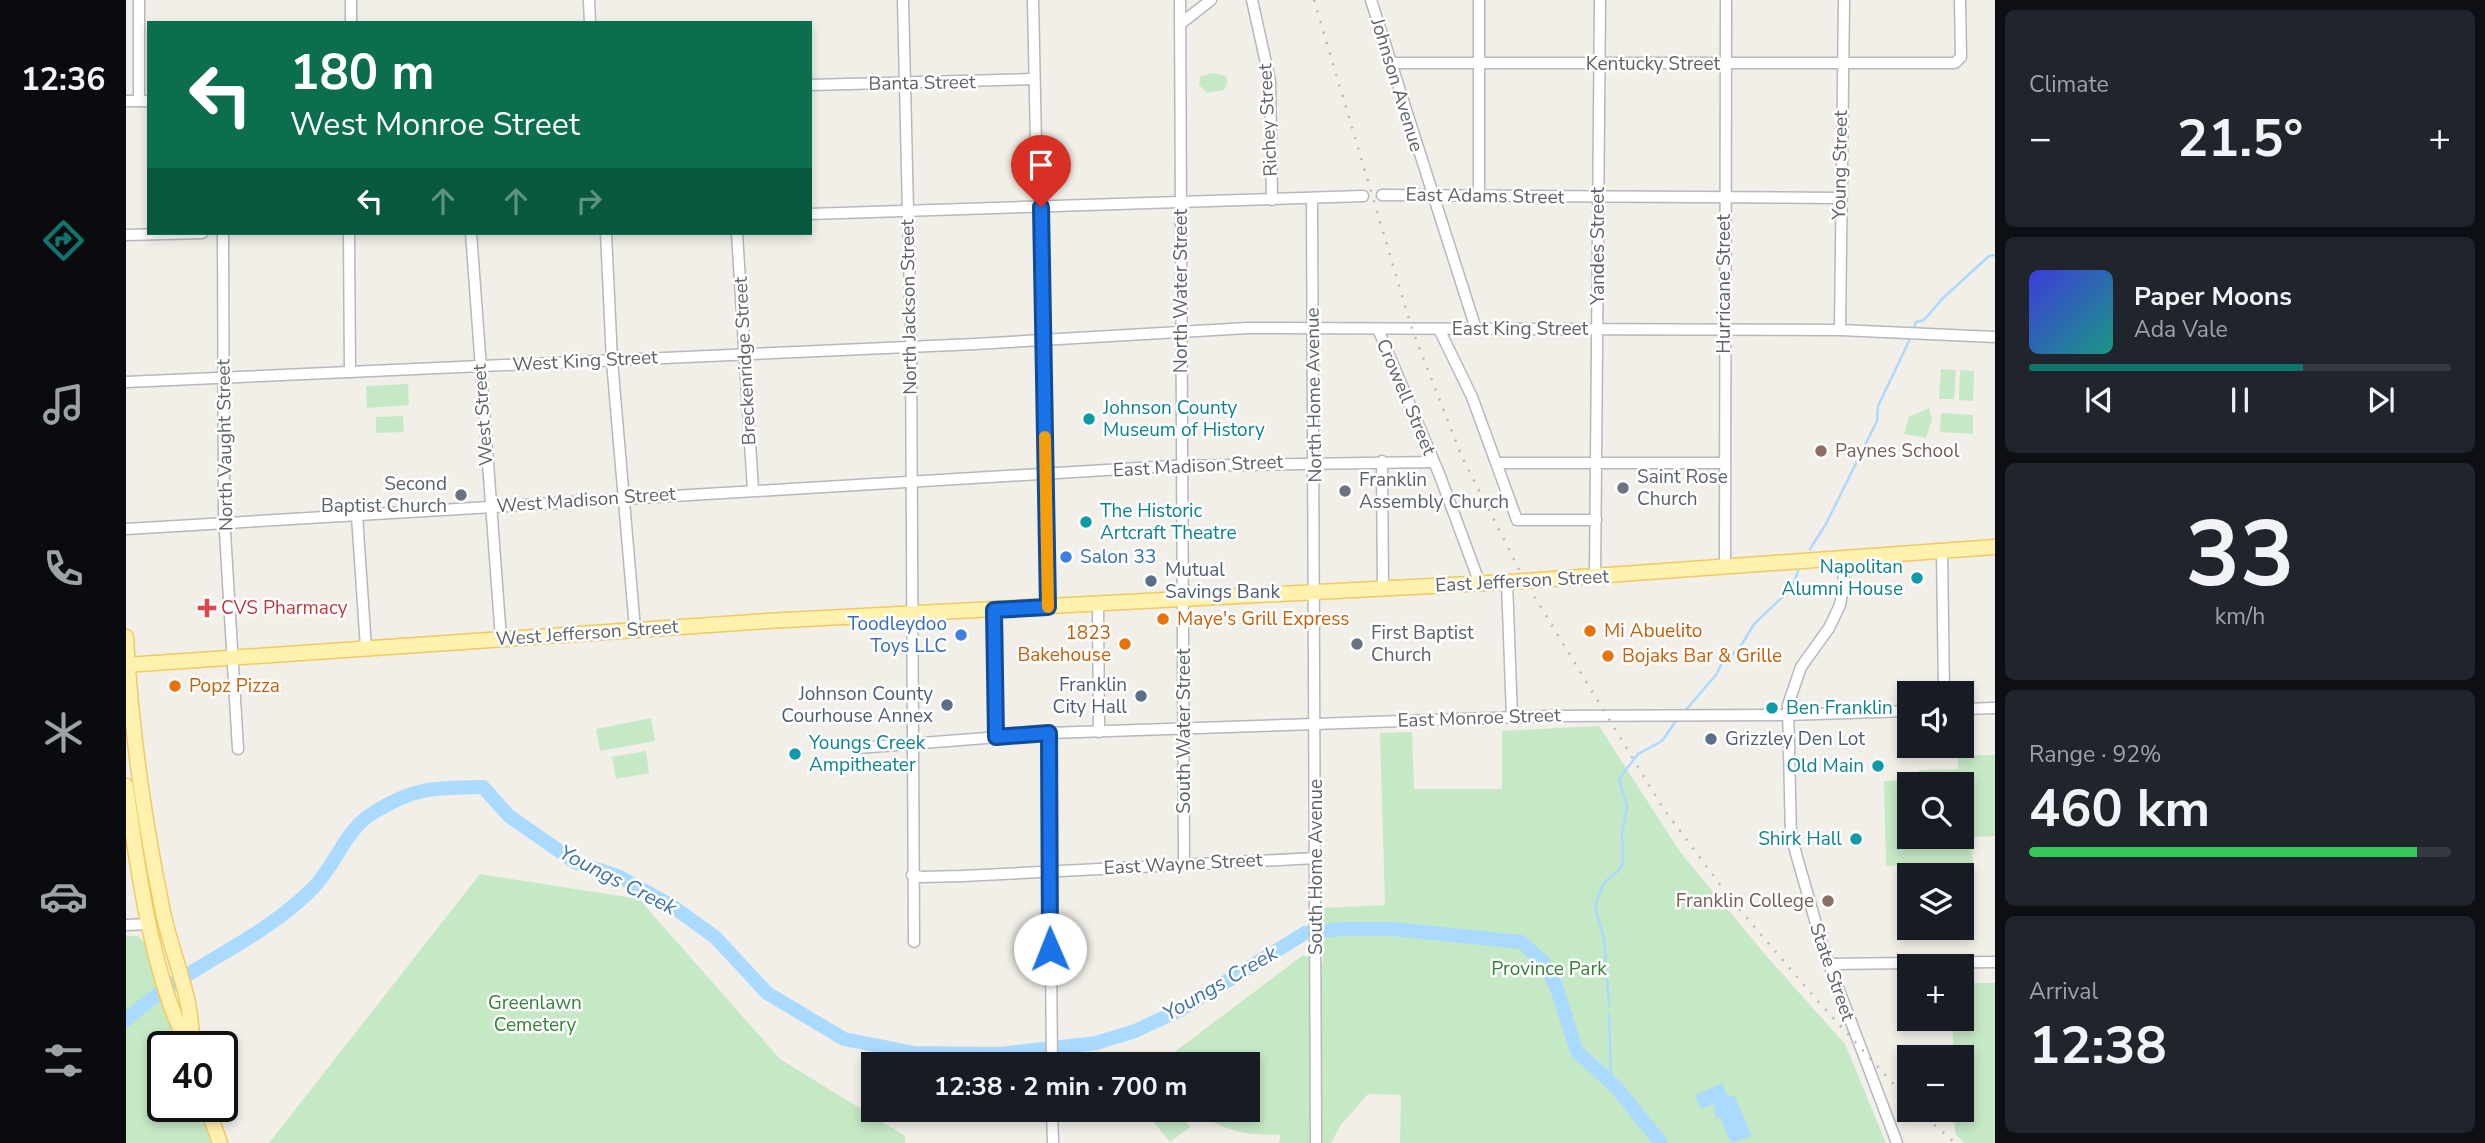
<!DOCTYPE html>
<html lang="en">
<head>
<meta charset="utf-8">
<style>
  body { margin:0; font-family:"Nunito Sans",sans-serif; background:#20242c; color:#f1f3f6; height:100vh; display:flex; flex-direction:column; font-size:26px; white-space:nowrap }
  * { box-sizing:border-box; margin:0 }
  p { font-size:23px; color:#9ea1a6 }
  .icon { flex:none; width:38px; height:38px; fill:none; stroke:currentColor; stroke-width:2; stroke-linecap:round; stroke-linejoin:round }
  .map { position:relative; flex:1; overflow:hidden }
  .panel { display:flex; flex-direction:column; gap:10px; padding:10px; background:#0d0f14; width:490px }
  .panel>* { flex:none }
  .hud { position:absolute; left:21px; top:21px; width:665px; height:214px; border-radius:0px; box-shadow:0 4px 10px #0003; background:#0b6e4f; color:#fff; overflow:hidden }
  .buttons { position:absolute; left:1771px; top:681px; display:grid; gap:14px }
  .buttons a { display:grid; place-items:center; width:77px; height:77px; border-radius:0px; background:#171b24; box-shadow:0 4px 10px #0003; font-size:35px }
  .speed { position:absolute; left:21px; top:1031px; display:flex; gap:14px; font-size:35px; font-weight:700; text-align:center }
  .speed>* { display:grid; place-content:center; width:91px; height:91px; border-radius:50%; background:#171b24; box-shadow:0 4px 10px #0003; line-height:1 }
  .speed .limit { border:4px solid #111; border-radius:10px; background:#fff; color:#111 }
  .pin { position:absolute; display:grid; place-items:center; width:60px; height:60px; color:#fff; margin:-72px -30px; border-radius:50% 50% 50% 0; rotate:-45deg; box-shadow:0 0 7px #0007 }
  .pin .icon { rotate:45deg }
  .me { position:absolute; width:77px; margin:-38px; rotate:359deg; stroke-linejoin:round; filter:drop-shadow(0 0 5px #0008) }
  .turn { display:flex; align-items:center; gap:24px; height:147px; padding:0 28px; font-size:32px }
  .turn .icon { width:91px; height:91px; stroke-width:2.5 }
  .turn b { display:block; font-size:49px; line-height:60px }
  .lanes { display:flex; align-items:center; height:66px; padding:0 28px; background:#0003; justify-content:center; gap:35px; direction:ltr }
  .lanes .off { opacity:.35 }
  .big { font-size:52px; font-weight:700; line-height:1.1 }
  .panel .card { flex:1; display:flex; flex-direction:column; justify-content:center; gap:10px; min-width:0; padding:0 24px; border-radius:10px; background:#20242c }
  .panel .dial { align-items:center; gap:0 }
  .dial b { font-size:91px; line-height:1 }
  .song { display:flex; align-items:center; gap:21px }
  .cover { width:84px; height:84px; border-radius:10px; background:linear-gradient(135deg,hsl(240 70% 55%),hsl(170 70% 35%)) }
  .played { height:7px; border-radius:4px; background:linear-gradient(90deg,#0f766e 65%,#363941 65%) }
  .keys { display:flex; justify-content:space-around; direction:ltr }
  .heat { display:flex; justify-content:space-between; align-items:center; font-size:38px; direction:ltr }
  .charge { height:10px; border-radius:5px; background:linear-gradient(90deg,#34c759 92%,#363941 0) }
  .trip { position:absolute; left:735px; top:1052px; width:399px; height:70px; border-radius:0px; background:#171b24; box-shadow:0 4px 10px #0003; font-weight:700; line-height:70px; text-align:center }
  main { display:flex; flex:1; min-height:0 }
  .menu { display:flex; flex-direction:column; width:126px; justify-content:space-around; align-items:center; background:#090b0e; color:#9ea1a6 }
  .menu .icon { width:49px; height:49px }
  .menu .selected { color:#0f766e }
  .menu b { font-size:32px; color:#f1f3f6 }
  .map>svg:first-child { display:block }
  .green { fill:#c5e8c5; fill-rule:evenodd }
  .water { fill:#aadaff }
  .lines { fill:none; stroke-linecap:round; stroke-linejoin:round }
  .stream { stroke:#aadaff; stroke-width:2.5 }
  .river { stroke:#aadaff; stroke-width:14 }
  .minor-casing { stroke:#b5b8bc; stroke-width:13 }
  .major-casing { stroke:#f2c960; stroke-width:17 }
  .minor { stroke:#fff; stroke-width:10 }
  .major { stroke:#fff2af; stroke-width:14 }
  .rail { stroke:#b6b7b8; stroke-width:2.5; stroke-dasharray:2 9; stroke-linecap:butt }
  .route-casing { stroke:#114b97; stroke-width:18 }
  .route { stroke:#1a73e8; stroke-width:12 }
  .slow { stroke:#f59e0b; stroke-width:12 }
  .culture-dot { fill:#0f9aa8; stroke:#fff; stroke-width:2.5 }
  .education-dot { fill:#8d6e63; stroke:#fff; stroke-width:2.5 }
  .worship-dot { fill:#6b7280; stroke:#fff; stroke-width:2.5 }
  .shop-dot { fill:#3f7fe0; stroke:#fff; stroke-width:2.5 }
  .service-dot { fill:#5c6f8a; stroke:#fff; stroke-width:2.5 }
  .health-dot { fill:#e0444e; stroke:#fff; stroke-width:2.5 }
  .food-dot { fill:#e8710a; stroke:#fff; stroke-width:2.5 }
  .labels { text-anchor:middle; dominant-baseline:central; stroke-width:5; stroke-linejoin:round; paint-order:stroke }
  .street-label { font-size:19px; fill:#5f6368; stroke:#fff }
  .culture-label { font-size:19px; fill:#0d838f; stroke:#fff; text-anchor:start }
  .education-label { font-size:19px; fill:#785e54; stroke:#fff; text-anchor:start }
  .worship-label { font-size:19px; fill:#5b616d; stroke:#fff; text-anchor:start }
  .shop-label { font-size:19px; fill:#366cbe; stroke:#fff; text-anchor:start }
  .service-label { font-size:19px; fill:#4e5e75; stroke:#fff; text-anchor:start }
  .health-label { font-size:19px; fill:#be3a42; stroke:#fff; text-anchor:start }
  .food-label { font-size:19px; fill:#c56008; stroke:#fff; text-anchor:start }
  .park-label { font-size:19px; fill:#348238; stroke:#fff }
  .water-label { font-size:21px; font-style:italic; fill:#4174aa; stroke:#fff }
</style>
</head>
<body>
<main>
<nav class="menu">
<b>12:36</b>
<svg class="icon selected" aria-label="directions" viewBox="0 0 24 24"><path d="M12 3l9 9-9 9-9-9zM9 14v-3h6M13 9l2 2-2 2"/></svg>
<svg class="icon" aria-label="music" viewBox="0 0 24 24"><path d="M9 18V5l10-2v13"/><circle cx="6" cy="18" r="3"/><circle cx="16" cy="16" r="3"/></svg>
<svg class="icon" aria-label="phone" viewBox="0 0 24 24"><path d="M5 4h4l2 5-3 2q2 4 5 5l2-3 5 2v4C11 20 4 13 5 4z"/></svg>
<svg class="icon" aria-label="climate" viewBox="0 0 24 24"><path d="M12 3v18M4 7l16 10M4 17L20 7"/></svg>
<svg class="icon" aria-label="car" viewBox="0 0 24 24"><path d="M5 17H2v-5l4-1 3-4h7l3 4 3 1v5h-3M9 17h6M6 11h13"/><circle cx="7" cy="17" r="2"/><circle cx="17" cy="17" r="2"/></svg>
<svg class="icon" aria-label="filters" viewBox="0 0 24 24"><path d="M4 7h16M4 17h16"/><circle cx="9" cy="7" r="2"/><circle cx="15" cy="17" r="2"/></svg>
</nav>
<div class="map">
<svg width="1869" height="1143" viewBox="0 0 1869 1143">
  <rect width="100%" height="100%" fill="#f1efe8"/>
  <g class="green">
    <polygon points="1085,73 1098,75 1102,80 1098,90 1081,93 1073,85 1074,77"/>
    <polygon points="1815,369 1830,370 1828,399 1813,399"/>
    <polygon points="1834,370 1848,371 1847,401 1833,400"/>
    <polygon points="282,384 283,405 241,408 240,386"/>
    <polygon points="1803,408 1806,419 1800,438 1778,434 1783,417"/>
    <polygon points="1815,413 1847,415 1847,434 1814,432"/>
    <polygon points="277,416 278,432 250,433 250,417"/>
    <polygon points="525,718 529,741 474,751 470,729"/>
    <path d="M 1473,726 L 1554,852 L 1642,958 L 1719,1044 L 1760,1143 L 1274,1143 L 1275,1095 L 1242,1094 L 1214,1126 L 1205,1143 L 1153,1143 L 1155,1135 C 1121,1135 1096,1132 1070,1110 L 1122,1110 L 1122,1064 L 1040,1064 L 1038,1060 L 1177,955 L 1197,964 L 1198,908 L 1259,905 L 1254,733 L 1286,732 L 1288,789 L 1376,789 L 1376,731 Z"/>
    <polygon points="520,751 523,773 490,779 486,757"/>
    <path d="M 1832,755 L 1869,755 L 1869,836 L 1846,837 L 1847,864 L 1760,866 L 1758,781 L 1793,780 L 1793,770 L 1832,769 ZM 1783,784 L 1836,784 L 1836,836 L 1783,836 Z"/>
    <polygon points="354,874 513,899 654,1059 779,1136 779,1143 143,1143"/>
    <polygon points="0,936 12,936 26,951 57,1046 37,1046 37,1106 76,1106 88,1143 0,1143"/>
    <polygon points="1848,983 1869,983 1869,1143 1839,1143 1829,1134 1828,1110 1836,1110 1836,1057 1827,1057 1827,1019 1843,1015 1843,992"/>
    <polygon points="1018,1110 1051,1110 1064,1127 1044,1142"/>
  </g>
  <polygon class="water" points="1596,1083 1602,1097 1608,1095 1626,1136 1605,1143 1594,1117 1590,1118 1588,1104 1575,1109 1569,1095"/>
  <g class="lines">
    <g class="stream">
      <polyline points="1787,331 1790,322 1798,320 1816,299 1863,256 1869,255"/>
      <polyline points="1684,549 1700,524 1751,421 1752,406 1785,337"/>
      <polyline points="1557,713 1590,675 1596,663 1613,649 1628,624 1666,588 1672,571"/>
      <polyline points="1483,1006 1478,939 1469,906 1477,884 1495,868 1497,858 1496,834 1501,806 1493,779 1512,754 1536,741 1552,718"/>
      <polyline points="1483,1014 1485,1074 1490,1087"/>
    </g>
    <path class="river" d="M 0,1020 C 56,968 133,943 187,888 C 211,864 218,829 250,811 C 291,786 310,788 357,787 L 383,816 L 449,862 L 494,877 L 546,906 L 589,937 L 641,993 L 718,1039 L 789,1053 L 873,1054 L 970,1043 L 1009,1031 L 1054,1010 L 1179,933 L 1215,929 L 1267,929 L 1395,942 L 1418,963 L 1430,986 L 1451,1052 L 1490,1087 L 1535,1143"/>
    <g class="minor-casing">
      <g id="minor">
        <polyline points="225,0 225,23"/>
        <polyline points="463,0 464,23"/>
        <polyline points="777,0 785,339 788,942"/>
        <polyline points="907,0 910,143 916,215 922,607"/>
        <polyline points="1054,0 1058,864"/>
        <polyline points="1126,0 1144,81 1146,200"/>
        <polyline points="1245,0 1350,329"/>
        <polyline points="1353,0 1353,195"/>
        <polyline points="1054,24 1085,0"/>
        <polyline points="1264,63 1829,63 1835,57 1834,0"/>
        <polyline points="684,85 908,79"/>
        <polyline points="0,101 23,101"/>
        <polyline points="13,101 13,0"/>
        <polyline points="1256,195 1714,198"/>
        <polyline points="1186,199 1190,1143"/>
        <polyline points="684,214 1237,196"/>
        <polyline points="97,233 98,515 112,749"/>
        <polyline points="223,233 224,372"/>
        <polyline points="345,233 375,639"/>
        <polyline points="480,233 486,361 509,629"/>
        <polyline points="611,233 627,490"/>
        <polyline points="0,235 76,233"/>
        <polyline points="1252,329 1314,476 1354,584"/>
        <polyline points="1313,329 1346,397 1391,520 1470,520"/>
        <polyline points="1714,330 1718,0"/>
        <polyline points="0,382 849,344 1122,328 1714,330 1869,337"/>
        <polyline points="1256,461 1257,588"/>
        <polyline points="1372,463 1597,463"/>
        <polyline points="231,516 240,648"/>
        <polyline points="0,529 1046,466 1307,462"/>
        <polyline points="1816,550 1818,693"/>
        <polyline points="1717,558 1718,584 1714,605 1703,628 1675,667 1662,705 1665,836 1697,948 1771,1143"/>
        <polyline points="1599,567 1600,0"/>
        <polyline points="1469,577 1474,0"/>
        <polyline points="1381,582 1386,717"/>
        <polyline points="972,604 973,732"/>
        <polyline points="868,610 870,737"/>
        <polyline points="1836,709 1869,708"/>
        <polyline points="923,733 926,1064"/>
        <polyline points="732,748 923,733 1421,716 1660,715 1783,711"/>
        <polyline points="786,875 796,877 836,876 1191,858"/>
        <polyline points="0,925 24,924"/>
        <polyline points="1703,964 1869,962"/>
        <polyline points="926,1110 927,1143"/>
      </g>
    </g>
    <g class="major-casing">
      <g id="major">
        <path d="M 0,637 C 5,730 18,821 37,912 C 46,957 69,1001 65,1046"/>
        <polyline points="0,665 641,621 1399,581 1869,547"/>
        <path d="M 0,786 C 10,859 27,984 63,1046"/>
        <polyline points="81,1106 94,1143"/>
      </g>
    </g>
    <use href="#minor" class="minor"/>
    <use href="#major" class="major"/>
    <g class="rail">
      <polyline points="1188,0 1286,329 1336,457 1399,581 1537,808 1604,898 1689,998 1783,1101"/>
      <polyline points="1792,1110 1829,1143"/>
    </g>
  </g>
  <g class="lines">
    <g class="route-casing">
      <polyline id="route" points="915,207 922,607 868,610 870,737 923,733 924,949"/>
    </g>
    <use href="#route" class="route"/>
    <polyline class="slow" points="919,437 922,607"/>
  </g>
  <g class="culture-dot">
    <circle cx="963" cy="419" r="7"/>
    <circle cx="960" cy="522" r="7"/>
    <circle cx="1791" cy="578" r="7"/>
    <circle cx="1646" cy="708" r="7"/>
    <circle cx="669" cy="754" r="7"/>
    <circle cx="1752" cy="766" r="7"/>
    <circle cx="1730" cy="839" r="7"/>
  </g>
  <g class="education-dot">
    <circle cx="1695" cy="451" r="7"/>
    <circle cx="1702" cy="901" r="7"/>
  </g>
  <g class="worship-dot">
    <circle cx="1497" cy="488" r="7"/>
    <circle cx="1219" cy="491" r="7"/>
    <circle cx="335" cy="495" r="7"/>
    <circle cx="1231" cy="644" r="7"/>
  </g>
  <g class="shop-dot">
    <circle cx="940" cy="557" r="7"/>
    <circle cx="835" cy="635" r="7"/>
  </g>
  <g class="service-dot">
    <circle cx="1025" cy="581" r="7"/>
    <circle cx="1015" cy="696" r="7"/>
    <circle cx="821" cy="705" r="7"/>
    <circle cx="1585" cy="739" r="7"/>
  </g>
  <path class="health-dot" d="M77.5 597.5h7v7h7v7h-7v7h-7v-7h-7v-7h7z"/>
  <g class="food-dot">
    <circle cx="1037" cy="619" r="7"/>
    <circle cx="1464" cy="631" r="7"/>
    <circle cx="999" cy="644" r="7"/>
    <circle cx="1482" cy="656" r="7"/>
    <circle cx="49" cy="686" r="7"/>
  </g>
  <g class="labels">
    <g class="street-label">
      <text x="1527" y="64">Kentucky Street</text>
      <text transform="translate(796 83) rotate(-1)">Banta Street</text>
      <text transform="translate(1271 85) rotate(73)">Johnson Avenue</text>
      <text transform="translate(1142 120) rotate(-93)">Richey Street</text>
      <text transform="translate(1714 165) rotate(-89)">Young Street</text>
      <text transform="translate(1359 196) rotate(1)">East Adams Street</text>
      <text transform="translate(1472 246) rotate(-90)">Yandes Street</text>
      <text transform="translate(1598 284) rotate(-90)">Hurricane Street</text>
      <text transform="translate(1055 291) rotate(-90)">North Water Street</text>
      <text transform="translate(783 307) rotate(-91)">North Jackson Street</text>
      <text x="1394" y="329">East King Street</text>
      <text transform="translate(459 361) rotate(-3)">West King Street</text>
      <text transform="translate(619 361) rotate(-93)">Breckenridge Street</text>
      <text transform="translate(1188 395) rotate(-91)">North Home Avenue</text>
      <text transform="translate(1280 397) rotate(67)">Crowell Street</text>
      <text transform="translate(357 415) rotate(-94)">West Street</text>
      <text transform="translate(99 445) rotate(-91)">North Vaught Street</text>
      <text transform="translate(1072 466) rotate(-3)">East Madison Street</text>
      <text transform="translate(460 500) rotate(-4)">West Madison Street</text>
      <text transform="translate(1396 581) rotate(-3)">East Jefferson Street</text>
      <text transform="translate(461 633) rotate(-4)">West Jefferson Street</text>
      <text transform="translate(1353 718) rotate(-2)">East Monroe Street</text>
      <text transform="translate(1058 731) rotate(-90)">South Water Street</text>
      <text transform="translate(1057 864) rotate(-3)">East Wayne Street</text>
      <text transform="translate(1190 867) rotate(-90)">South Home Avenue</text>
      <text transform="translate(1706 972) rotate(71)">State Street</text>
    </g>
    <g class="culture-label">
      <text x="977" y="408">Johnson County<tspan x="977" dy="22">Museum of History</tspan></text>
      <text x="974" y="511">The Historic<tspan x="974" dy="22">Artcraft Theatre</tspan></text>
      <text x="1777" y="567" text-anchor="end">Napolitan<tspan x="1777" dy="22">Alumni House</tspan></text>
      <text x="1660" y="708">Ben Franklin</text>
      <text x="683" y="743">Youngs Creek<tspan x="683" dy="22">Ampitheater</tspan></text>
      <text x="1738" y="766" text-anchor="end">Old Main</text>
      <text x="1716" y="839" text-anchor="end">Shirk Hall</text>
    </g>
    <g class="education-label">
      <text x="1709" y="451">Paynes School</text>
      <text x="1688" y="901" text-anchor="end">Franklin College</text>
    </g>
    <g class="worship-label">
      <text x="1511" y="477">Saint Rose<tspan x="1511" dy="22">Church</tspan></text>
      <text x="1233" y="480">Franklin<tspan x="1233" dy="22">Assembly Church</tspan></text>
      <text x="321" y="484" text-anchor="end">Second<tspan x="321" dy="22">Baptist Church</tspan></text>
      <text x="1245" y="633">First Baptist<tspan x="1245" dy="22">Church</tspan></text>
    </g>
    <g class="shop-label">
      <text x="954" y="557">Salon 33</text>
      <text x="821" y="624" text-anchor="end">Toodleydoo<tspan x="821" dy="22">Toys LLC</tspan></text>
    </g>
    <g class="service-label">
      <text x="1039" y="570">Mutual<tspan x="1039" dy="22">Savings Bank</tspan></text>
      <text x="1001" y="685" text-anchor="end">Franklin<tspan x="1001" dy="22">City Hall</tspan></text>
      <text x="807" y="694" text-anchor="end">Johnson County<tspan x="807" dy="22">Courhouse Annex</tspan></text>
      <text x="1599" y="739">Grizzley Den Lot</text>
    </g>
    <g class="health-label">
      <text x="95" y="608">CVS Pharmacy</text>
    </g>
    <g class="food-label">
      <text x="1051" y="619">Maye's Grill Express</text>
      <text x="1478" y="631">Mi Abuelito</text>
      <text x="985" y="633" text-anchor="end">1823<tspan x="985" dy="22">Bakehouse</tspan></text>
      <text x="1496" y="656">Bojaks Bar &amp; Grille</text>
      <text x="63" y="686">Popz Pizza</text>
    </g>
    <g class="park-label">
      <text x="1423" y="969">Province Park</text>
      <text x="409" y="1003">Greenlawn<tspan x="409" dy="22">Cemetery</tspan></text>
    </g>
    <g class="water-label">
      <text transform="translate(492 880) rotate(27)">Youngs Creek</text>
      <text transform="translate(1094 983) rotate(-30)">Youngs Creek</text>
    </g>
  </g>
</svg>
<div class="buttons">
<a><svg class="icon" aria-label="sound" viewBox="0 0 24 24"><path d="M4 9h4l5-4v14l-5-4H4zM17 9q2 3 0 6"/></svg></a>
<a><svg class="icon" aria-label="search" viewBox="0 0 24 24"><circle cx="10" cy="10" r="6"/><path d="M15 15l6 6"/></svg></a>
<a><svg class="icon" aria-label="layers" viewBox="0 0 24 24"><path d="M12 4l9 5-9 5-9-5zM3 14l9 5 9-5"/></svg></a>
<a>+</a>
<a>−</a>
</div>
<div class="speed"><div class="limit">40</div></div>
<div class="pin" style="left:915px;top:207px;background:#d93025"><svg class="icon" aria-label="arrive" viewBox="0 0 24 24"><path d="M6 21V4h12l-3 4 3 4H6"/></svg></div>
<svg class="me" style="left:924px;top:949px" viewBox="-20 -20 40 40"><circle r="19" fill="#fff"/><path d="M0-13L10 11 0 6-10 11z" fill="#1a73e8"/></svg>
<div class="trip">12:38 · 2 min · 700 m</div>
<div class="hud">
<div class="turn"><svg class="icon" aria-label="left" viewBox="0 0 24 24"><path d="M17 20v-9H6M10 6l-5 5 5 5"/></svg><div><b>180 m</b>West Monroe Street</div></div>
<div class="lanes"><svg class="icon" aria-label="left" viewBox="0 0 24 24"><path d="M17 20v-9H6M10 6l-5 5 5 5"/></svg><svg class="icon off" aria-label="ahead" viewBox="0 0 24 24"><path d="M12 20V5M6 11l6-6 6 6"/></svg><svg class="icon off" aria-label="ahead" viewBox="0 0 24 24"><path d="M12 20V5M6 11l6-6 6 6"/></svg><svg class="icon off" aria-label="right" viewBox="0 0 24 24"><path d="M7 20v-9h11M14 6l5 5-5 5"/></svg></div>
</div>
</div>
<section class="panel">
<div class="card"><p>Climate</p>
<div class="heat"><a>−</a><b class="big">21.5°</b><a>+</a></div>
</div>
<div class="card">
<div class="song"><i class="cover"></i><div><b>Paper Moons</b><p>Ada Vale</p></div></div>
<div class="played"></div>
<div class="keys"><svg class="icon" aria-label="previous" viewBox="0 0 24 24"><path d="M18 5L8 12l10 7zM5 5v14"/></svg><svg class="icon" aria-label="pause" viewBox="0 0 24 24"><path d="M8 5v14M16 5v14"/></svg><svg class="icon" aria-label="next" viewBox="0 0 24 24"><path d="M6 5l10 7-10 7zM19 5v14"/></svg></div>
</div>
<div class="card dial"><b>33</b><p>km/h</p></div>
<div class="card"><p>Range · 92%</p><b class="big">460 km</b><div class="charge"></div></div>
<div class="card"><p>Arrival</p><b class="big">12:38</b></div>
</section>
</main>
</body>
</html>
